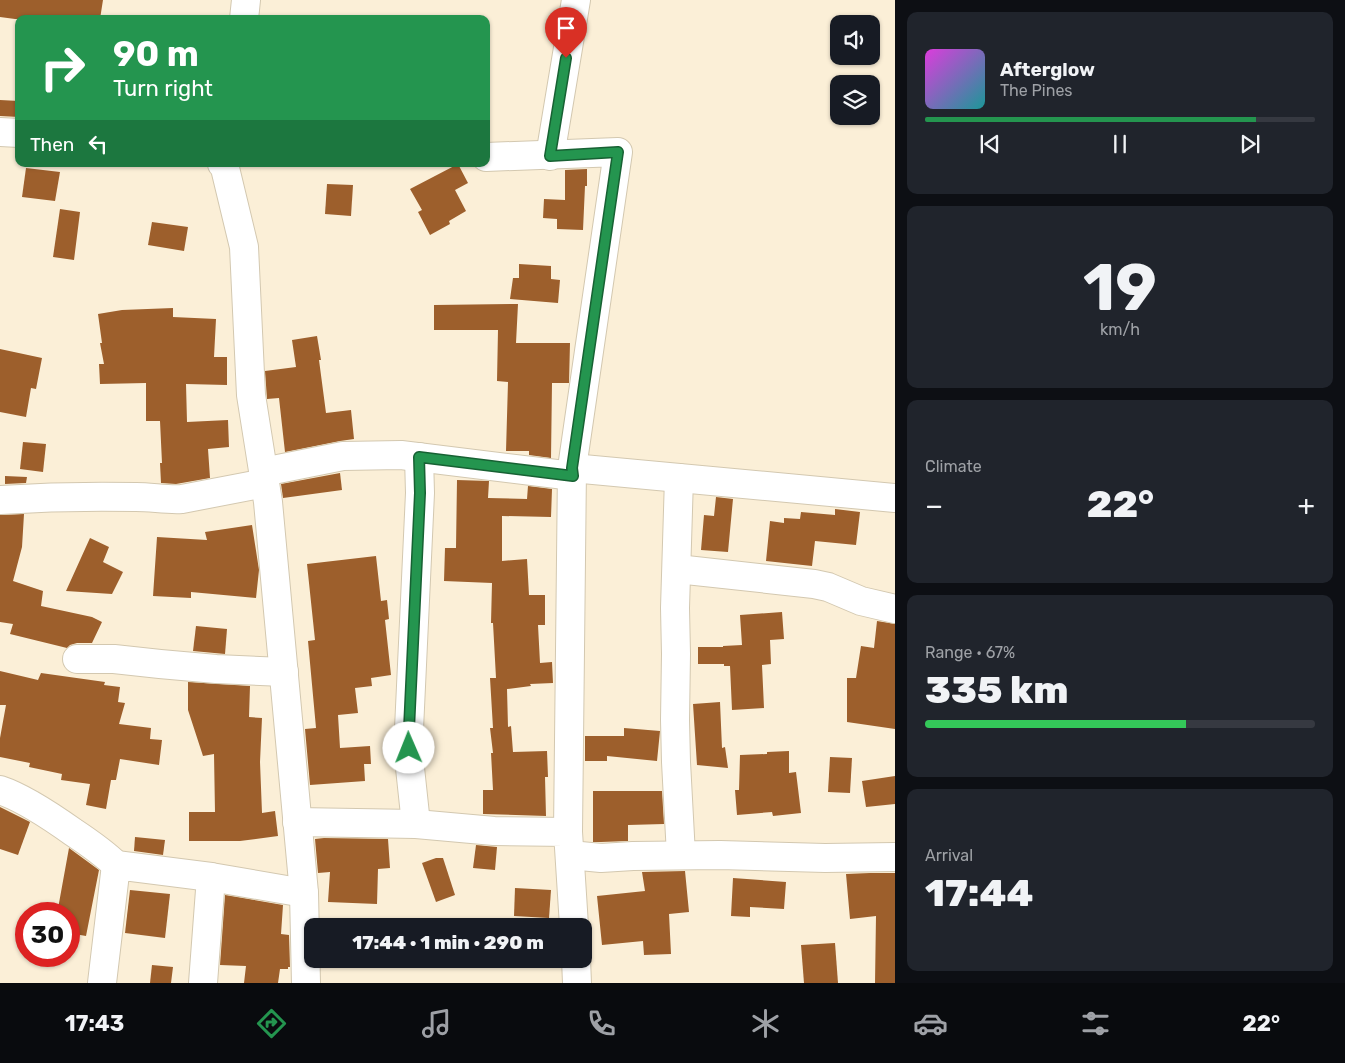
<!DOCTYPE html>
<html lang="en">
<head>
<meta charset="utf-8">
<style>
  body { margin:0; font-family:Rubik,sans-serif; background:#20242c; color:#f1f3f6; height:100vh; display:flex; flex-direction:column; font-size:19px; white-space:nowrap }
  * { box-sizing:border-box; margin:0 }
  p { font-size:16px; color:#9ea1a6 }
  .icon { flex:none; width:28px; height:28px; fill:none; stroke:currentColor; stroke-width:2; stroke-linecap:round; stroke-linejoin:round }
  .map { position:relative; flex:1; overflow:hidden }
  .side { display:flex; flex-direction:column; gap:12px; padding:12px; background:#0d0f14; width:450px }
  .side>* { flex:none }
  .guide { position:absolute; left:15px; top:15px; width:475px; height:152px; border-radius:10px; box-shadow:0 1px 4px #0004; background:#24954f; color:#fff; overflow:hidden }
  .tools { position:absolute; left:830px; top:15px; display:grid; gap:10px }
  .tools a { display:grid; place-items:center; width:50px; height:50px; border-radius:10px; background:#171b24; box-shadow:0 1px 4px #0004; font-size:25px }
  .speed { position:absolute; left:15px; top:902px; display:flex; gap:10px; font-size:25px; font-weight:700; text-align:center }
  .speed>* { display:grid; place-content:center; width:65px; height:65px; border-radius:50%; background:#171b24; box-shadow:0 1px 4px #0004; line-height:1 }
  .speed .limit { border:8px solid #d22; background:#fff; color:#111 }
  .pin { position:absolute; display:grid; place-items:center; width:42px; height:42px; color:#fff; margin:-51px -21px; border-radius:50% 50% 50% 0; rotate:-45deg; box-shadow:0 0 5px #0007 }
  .pin .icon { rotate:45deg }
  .me { position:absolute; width:55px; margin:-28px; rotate:359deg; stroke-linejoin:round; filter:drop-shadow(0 0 4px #0008) }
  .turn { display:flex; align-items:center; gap:18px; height:105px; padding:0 15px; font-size:22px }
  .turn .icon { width:65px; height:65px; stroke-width:2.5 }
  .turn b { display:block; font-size:35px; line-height:42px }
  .then { display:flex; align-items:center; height:48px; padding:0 15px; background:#0003; gap:10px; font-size:19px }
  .big { font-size:38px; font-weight:800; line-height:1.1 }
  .side .tile { flex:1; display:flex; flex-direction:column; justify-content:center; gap:8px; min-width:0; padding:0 18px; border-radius:10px; background:#20242c }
  .side .dial { align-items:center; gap:0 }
  .dial b { font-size:65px; line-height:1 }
  .song { display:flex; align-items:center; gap:15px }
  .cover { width:60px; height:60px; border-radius:8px; background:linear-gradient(135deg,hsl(300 70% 55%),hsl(180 70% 35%)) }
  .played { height:5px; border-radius:2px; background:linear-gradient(90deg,#24954f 85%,#363941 85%) }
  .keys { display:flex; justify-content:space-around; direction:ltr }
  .heat { display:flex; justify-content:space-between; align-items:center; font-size:28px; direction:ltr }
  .charge { height:8px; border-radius:4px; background:linear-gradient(90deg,#34c759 67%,#363941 0) }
  .trip { position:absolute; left:304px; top:918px; width:288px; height:50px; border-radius:10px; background:#171b24; box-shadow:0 1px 4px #0004; font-weight:800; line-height:50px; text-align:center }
  .tabs { display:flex; height:80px; justify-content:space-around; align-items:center; background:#090b0e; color:#9ea1a6 }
  .tabs .icon { width:35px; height:35px }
  .tabs .active { color:#24954f }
  .tabs b { font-size:22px; color:#f1f3f6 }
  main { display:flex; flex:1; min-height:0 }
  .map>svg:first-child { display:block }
  .building { fill:#9d5f2c }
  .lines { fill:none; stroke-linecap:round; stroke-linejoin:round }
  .minor-casing { stroke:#d3c8b0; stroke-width:30 }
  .minor { stroke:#fff; stroke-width:28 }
  .route-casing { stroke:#176133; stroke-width:12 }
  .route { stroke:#24954f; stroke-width:9 }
</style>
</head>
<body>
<main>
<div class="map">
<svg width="895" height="983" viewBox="0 0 895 983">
  <rect width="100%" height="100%" fill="#fbefd7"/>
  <g class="building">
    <polygon points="0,0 103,0 100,19 15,19 0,17"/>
    <polygon points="0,100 19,101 19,117 0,116"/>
    <polygon points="458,164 468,183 455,190 466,211 449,221 450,224 430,235 418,212 422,210 410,189"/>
    <polygon points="26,168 60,172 55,201 22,197"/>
    <polygon points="587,169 587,186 585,186 583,230 557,229 557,219 543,218 544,199 565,200 565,170"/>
    <polygon points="327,184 353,185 351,216 325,214"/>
    <polygon points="60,209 80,212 74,260 53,257"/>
    <polygon points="152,222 188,227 184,251 148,245"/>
    <polygon points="519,264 551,266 551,279 560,280 558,303 510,299 513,278 519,278"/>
    <polygon points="518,304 516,343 570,343 569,383 552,383 551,458 529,455 529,451 506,451 508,382 497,381 498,330 434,330 434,305"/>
    <polygon points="173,308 173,317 216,319 214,357 227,357 227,385 186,384 187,422 228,420 229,447 208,449 210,478 176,484 161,483 160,463 162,463 160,421 146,421 146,383 100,384 99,364 104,364 100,343 102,343 98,314 122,310"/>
    <polygon points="317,336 321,360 319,360 326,413 351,410 354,439 340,441 285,452 279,398 267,399 265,371 296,367 292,340"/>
    <polygon points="0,349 42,358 36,389 31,388 26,417 0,412"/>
    <polygon points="23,442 46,444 43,472 20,469"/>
    <polygon points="340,473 342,490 283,498 281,484"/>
    <polygon points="5,476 27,477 26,483 5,484"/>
    <polygon points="457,480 489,481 488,498 527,499 528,486 552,489 551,517 502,516 502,561 527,559 529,595 545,595 545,625 538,625 540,663 552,662 553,683 530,684 531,686 507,689 508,727 511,726 513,752 547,751 548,777 545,777 546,816 483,814 483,790 493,790 491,753 493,753 490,728 493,728 490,678 496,678 493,623 491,623 492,583 444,581 445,548 456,548"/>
    <polygon points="716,497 733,499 728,552 701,550 704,515 714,516"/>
    <polygon points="835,509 860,512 856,545 815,541 812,566 766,561 770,521 784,523 784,518 800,519 801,512 835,515"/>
    <polygon points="24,514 22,547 13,581 43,591 41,606 92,617 102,622 92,643 77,643 70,645 67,648 10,634 13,624 0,622 0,515"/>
    <polygon points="252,525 259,570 256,598 191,592 191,598 153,596 157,537 207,540 205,532"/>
    <polygon points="90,538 109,547 103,562 123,572 112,594 66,591"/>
    <polygon points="376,556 381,601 387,600 389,619 385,620 391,675 371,678 372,686 355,688 358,713 338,715 340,748 370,746 371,764 364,764 365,781 310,785 305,729 316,728 308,641 315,640 307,564"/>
    <polygon points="782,612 784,639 770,640 771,664 762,665 764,708 732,710 730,666 724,666 724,664 698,664 698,647 723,647 723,646 742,645 740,615"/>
    <polygon points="877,621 895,624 895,729 847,722 847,678 856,678 861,646 874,648"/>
    <polygon points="196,626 227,629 225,654 193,651"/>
    <polygon points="0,671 38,680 41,673 105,682 104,685 120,687 118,702 125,703 119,724 151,728 150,739 162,740 159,765 120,759 116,780 111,780 106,809 86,805 90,784 61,780 62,774 29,767 30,763 0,757 0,738 6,705 0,705"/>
    <polygon points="188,682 250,686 249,717 262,718 260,762 262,813 275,811 278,836 240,841 189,841 189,812 215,812 214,754 203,756 188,710"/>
    <polygon points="720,702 722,748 725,747 728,768 697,765 693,704"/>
    <polygon points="624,728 660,731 657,761 607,756 607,761 585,761 585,736 624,736"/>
    <polygon points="789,751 789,773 796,772 801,813 773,816 772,812 737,815 735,790 739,790 740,755 767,754 767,752"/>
    <polygon points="830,757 852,758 850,793 828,792"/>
    <polygon points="895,776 895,804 866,807 862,781"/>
    <polygon points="593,791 662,791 664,824 628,825 628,841 601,842 593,842"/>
    <polygon points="0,807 30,822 18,855 0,849"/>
    <polygon points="135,837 165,840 163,855 134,851"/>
    <polygon points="324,838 388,839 390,868 378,869 377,904 328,902 330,872 318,873 315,839"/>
    <polygon points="476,845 497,847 495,870 473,868"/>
    <polygon points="69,848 99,870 86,936 69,933 69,914 57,914"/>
    <polygon points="436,858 443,858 455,895 436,902 422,863"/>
    <polygon points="685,871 689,912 669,914 671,954 644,955 643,941 602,945 597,896 645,891 642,872"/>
    <polygon points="870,873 895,873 895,983 875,983 876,916 850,919 846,874"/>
    <polygon points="733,878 786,882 784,909 750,907 750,917 731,916"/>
    <polygon points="515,888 551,890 549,918 514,916"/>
    <polygon points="130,890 170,894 165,938 125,933"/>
    <polygon points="225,895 283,905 281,934 289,935 290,967 288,967 288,969 280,969 278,983 244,983 246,966 220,965"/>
    <polygon points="835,943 838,983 804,983 801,945"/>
    <polygon points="152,965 173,967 171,983 150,983"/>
  </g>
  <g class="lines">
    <g class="minor-casing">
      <g id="minor">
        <polyline points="244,19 246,0"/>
        <polyline points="0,132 19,133"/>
        <polyline points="550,156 576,0"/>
        <polyline points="486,157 618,152 572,468 568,832"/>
        <polyline points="222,164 224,164 244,247 251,395 268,502 304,893 306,983"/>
        <polyline points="572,468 895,498"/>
        <polyline points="263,472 343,456 401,455 573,476"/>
        <polyline points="679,478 675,608 676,654 675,720 676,762 681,855"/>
        <path d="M 0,500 C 45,497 90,496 136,497 C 152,497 167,500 182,499 L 265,483"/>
        <polyline points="677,569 814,584 828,587 861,601 895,609"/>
        <polyline points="77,659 114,659 160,664 216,669 284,672"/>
        <path d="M 0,790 C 24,798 52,817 73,832 C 88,842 103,852 116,865"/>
        <polyline points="297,822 416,824 494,831 568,832 574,926"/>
        <polyline points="416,824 410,768 409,729 420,493 419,457"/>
        <polyline points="570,855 601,858 633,856 720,855 825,858 895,857"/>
        <polyline points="576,959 577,983"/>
        <polyline points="102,983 116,865 211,877 304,893"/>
        <polyline points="203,983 211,877"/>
      </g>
    </g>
    <use href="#minor" class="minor"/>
  </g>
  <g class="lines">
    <g class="route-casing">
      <polyline id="route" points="409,748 409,729 420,493 419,457 573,476 572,468 618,152 550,156 566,58"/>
    </g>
    <use href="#route" class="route"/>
  </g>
</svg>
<div class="tools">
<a><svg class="icon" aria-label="sound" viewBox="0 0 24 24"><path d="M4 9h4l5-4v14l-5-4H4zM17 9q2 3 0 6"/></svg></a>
<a><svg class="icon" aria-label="layers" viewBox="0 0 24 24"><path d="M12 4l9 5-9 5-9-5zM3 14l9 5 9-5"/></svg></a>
</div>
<div class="speed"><div class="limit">30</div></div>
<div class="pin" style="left:566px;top:58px;background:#d93025"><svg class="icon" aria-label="arrive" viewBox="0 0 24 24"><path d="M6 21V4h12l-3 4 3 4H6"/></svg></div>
<svg class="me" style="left:409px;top:748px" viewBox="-20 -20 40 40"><circle r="19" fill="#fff"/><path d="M0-13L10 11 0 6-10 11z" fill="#24954f"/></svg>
<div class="trip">17:44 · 1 min · 290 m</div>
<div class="guide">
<div class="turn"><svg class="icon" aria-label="right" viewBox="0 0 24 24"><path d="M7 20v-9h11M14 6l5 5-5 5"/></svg><div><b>90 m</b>Turn right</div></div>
<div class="then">Then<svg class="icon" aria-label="left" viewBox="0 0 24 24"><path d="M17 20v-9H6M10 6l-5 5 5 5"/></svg></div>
</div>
</div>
<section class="side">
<div class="tile">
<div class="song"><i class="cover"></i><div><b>Afterglow</b><p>The Pines</p></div></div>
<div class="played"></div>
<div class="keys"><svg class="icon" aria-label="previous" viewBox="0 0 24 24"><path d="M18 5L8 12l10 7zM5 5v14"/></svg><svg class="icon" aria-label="pause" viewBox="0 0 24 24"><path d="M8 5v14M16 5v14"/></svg><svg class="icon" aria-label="next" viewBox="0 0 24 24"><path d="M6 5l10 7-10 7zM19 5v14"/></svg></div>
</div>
<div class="tile dial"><b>19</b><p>km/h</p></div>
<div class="tile"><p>Climate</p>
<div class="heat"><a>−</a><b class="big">22°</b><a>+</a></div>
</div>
<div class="tile"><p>Range · 67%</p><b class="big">335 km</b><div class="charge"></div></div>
<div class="tile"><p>Arrival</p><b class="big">17:44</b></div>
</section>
</main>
<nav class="tabs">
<b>17:43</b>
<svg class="icon active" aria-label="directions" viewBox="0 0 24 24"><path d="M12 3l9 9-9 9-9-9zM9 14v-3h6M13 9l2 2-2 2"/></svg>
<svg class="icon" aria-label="music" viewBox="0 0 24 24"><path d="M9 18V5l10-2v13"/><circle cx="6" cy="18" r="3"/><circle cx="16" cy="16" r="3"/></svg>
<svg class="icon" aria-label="phone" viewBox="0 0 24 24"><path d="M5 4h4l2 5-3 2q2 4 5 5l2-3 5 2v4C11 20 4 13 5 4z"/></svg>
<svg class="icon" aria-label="climate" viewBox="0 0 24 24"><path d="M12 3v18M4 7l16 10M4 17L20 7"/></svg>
<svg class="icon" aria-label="car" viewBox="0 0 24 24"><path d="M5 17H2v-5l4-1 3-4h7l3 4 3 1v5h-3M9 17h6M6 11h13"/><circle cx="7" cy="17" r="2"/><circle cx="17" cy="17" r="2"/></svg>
<svg class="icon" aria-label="filters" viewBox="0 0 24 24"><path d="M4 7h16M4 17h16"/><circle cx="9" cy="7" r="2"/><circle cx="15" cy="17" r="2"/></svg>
<b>22°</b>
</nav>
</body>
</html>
